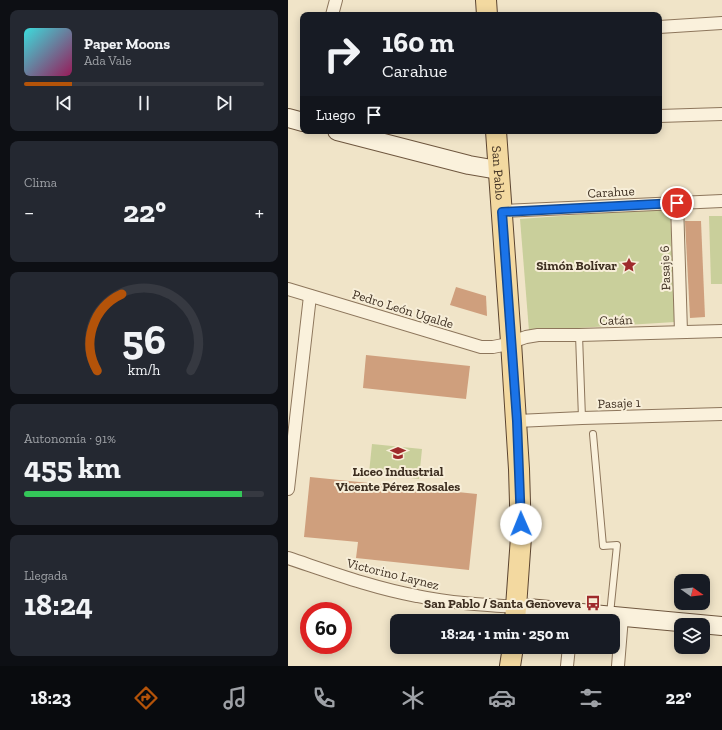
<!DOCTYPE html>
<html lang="es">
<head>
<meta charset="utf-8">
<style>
  body { margin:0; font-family:"Zilla Slab",serif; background:#242831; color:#f1f3f6; height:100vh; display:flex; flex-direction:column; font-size:15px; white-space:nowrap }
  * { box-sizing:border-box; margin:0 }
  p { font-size:13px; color:#9ea1a6 }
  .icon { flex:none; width:22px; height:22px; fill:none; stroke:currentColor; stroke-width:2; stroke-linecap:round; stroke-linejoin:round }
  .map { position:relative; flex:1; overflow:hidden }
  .details { display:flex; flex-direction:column; gap:10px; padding:10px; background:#0d0f14; width:288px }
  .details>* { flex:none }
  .top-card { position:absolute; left:12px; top:12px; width:362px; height:122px; border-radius:8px; box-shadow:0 2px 10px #0003; background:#171b24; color:#f1f3f6; overflow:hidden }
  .needle { width:26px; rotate:104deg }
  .buttons { position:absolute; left:386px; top:574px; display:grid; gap:8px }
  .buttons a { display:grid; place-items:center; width:36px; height:36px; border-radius:8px; background:#171b24; box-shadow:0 2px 10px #0003; font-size:20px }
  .speed { position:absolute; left:12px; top:602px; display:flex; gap:8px; font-size:20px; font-weight:700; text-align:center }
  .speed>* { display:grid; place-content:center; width:52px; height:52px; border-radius:50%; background:#171b24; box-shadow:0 2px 10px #0003; line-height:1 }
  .speed .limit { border:6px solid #d22; background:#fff; color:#111 }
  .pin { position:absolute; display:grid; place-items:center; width:34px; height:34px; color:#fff; margin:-17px; border:2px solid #fff; border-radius:50%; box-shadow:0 1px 4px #0007 }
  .me { position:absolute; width:44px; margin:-22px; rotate:359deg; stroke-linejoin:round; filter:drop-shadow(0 0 3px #0008) }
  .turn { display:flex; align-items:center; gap:14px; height:84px; padding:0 16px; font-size:18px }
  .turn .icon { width:52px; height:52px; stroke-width:2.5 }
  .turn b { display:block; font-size:28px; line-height:34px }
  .then { display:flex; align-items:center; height:38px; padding:0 16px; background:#0003; gap:8px; font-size:15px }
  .big { font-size:30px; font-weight:700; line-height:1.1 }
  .details .tile { flex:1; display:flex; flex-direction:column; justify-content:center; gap:6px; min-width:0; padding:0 14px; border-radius:8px; background:#242831 }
  .details .dial { align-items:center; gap:0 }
  .dial svg { height:104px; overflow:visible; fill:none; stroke:#363941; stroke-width:7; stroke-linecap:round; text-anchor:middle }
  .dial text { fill:#f1f3f6; stroke:none }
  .song { display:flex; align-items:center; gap:12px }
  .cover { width:48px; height:48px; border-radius:6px; background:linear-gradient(135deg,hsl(180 70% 55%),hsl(330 70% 35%)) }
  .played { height:4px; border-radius:2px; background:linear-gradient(90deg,#b45309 20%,#363941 20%) }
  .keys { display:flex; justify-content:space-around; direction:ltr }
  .heat { display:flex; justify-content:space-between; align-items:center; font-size:22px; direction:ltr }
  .charge { height:6px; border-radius:3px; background:linear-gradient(90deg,#34c759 91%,#363941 0) }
  .trip { position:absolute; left:102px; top:614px; width:230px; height:40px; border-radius:8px; background:#171b24; box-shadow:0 2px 10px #0003; font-weight:700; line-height:40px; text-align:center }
  .menu { display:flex; height:64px; justify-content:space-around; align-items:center; background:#090b0e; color:#9ea1a6 }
  .menu .icon { width:28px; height:28px }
  .menu .on { color:#b45309 }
  .menu b { font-size:18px; color:#f1f3f6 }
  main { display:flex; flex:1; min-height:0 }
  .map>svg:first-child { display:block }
  .green { fill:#c9cf9b }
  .building { fill:#cf9f7d }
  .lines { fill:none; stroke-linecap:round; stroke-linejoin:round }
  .lane-casing { stroke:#8d765c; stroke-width:8 }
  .street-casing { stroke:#8d765c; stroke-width:14 }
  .secondary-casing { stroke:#6f573f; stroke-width:20 }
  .primary-casing { stroke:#5b4430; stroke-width:22 }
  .lane { stroke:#faf1dc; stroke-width:6 }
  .street { stroke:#faf1dc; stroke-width:12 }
  .secondary { stroke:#faf1dc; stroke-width:18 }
  .primary { stroke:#f3d9a0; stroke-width:20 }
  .route-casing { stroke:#114b97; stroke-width:10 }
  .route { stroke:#1a73e8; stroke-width:7 }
  .labels { text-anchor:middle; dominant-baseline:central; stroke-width:4; stroke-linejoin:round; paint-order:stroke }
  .street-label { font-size:13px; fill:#3d2e20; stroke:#f7eed8 }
  .poi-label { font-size:13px; font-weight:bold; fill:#3d2e20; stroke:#f7eed8; text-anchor:end }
</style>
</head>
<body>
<main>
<section class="details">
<div class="tile">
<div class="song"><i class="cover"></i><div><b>Paper Moons</b><p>Ada Vale</p></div></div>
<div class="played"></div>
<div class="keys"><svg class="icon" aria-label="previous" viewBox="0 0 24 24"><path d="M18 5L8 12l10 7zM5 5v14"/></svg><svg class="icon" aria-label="pause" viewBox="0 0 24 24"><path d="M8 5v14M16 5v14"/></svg><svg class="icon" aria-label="next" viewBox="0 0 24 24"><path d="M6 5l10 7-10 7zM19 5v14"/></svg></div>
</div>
<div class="tile"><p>Clima</p>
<div class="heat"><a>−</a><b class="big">22°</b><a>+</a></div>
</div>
<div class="tile dial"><svg viewBox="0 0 100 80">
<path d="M14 69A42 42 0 1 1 86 69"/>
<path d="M14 69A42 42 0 0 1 33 10" stroke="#b45309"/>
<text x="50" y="56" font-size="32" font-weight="700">56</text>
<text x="50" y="72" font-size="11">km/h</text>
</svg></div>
<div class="tile"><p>Autonomía · 91%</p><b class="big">455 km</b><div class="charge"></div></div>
<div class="tile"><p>Llegada</p><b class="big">18:24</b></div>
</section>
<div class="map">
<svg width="434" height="666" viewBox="0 0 434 666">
  <rect width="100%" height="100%" fill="#f0e4c8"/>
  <g class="green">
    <polygon points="382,208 387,322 241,331 232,219"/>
    <polygon points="421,216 434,216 434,284 423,284"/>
    <polygon points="84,444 134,449 131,479 81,473"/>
  </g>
  <g class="building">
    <polygon points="397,221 413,221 417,317 402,318"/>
    <polygon points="168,287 198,296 199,316 162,305"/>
    <polygon points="78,355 182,366 178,399 75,388"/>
    <polygon points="22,477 189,494 181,570 68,558 70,542 16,537"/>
  </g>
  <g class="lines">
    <g class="lane-casing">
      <g id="lane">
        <polyline points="291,335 294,418"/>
        <polyline points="305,434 315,546 329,545 322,614"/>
      </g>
    </g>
    <g class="street-casing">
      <g id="street">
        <polyline points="44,15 48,0"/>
        <polyline points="371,27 434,23"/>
        <polyline points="371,116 434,114"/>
        <polyline points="389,203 393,332"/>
        <polyline points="214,211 434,201"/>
        <polyline points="0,289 193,347 205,347 215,345 238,337 250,335 291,335 434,331"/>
        <polyline points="229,421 294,418 434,414"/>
        <polyline points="0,489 22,296"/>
        <path d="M 0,558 C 42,572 85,588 129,596 C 162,603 196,605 229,607"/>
        <polyline points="279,666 281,647"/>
        <polyline points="330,666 334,617"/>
      </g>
    </g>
    <g class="secondary-casing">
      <g id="secondary">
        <polyline points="0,118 15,122"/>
        <polyline points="49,131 181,165 210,170"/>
        <polyline points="229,607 434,626"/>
      </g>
    </g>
    <g class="primary-casing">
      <g id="primary">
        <polyline points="198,0 199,15"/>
        <path id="s1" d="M 208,131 L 223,342 L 231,469 L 233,537 L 227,621"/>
        <polyline points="222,666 225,647"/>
      </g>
    </g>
    <use href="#lane" class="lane"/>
    <use href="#street" class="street"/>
    <use href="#secondary" class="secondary"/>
    <use href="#primary" class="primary"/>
  </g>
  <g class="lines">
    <g class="route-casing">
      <polyline id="route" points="233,524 229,421 214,212 389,203"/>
    </g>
    <use href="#route" class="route"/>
  </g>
  <defs>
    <g id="sight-bare" transform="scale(1.2)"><path d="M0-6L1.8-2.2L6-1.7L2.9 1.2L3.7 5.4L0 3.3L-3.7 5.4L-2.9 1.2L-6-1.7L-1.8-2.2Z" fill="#9e2a2b" stroke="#f7eed8" stroke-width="2.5" paint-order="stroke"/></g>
    <g id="school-bare" transform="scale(1.2)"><path d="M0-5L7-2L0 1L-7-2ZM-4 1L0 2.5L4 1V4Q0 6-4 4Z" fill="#9e2a2b" stroke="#f7eed8" stroke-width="2.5" paint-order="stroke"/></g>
    <g id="bus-bare" transform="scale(1.2)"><path d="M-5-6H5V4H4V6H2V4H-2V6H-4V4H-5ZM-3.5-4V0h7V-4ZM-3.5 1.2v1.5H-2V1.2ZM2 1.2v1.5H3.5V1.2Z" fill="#9e2a2b" stroke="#f7eed8" stroke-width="2.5" paint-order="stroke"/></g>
  </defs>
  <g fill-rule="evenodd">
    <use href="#sight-bare" x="341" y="265"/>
    <use href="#school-bare" x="110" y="453"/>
    <use href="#bus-bare" x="305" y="603"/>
  </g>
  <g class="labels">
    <g class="street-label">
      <text stroke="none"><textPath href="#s1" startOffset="42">San Pablo</textPath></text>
      <text transform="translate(323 192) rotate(-3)">Carahue</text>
      <text transform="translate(377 268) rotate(-92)">Pasaje 6</text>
      <text transform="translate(115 309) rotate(17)">Pedro León Ugalde</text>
      <text transform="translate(328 320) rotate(-2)">Catán</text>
      <text transform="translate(331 403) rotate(-2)">Pasaje 1</text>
      <text transform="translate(105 574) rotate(14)">Victorino Laynez</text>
    </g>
    <g class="poi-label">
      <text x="329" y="265">Simón Bolívar</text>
      <text x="110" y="471" text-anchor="middle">Liceo Industrial<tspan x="110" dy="15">Vicente Pérez Rosales</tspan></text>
      <text x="293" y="603">San Pablo / Santa Genoveva</text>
    </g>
  </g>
</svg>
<div class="buttons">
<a><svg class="needle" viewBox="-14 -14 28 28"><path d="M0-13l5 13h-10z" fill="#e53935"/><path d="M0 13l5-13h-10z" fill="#9ea1a6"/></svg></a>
<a><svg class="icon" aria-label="layers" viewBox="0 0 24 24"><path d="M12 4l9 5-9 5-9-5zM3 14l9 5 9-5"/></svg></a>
</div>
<div class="speed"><div class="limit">60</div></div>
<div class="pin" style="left:389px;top:203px;background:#d93025"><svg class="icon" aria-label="arrive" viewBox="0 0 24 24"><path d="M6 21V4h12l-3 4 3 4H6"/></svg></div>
<svg class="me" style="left:233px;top:524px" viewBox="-20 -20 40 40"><circle r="19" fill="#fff"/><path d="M0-13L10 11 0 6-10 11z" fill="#1a73e8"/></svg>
<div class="trip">18:24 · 1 min · 250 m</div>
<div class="top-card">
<div class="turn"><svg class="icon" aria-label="right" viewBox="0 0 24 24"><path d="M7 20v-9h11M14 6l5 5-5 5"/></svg><div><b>160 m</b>Carahue</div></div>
<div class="then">Luego<svg class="icon" aria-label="arrive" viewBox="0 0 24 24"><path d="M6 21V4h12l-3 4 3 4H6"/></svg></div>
</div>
</div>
</main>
<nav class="menu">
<b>18:23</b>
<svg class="icon on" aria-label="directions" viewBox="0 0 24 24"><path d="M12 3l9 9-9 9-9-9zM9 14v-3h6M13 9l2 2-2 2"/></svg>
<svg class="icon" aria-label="music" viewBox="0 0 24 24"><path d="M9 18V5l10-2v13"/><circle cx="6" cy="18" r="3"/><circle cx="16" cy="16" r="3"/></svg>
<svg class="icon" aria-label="phone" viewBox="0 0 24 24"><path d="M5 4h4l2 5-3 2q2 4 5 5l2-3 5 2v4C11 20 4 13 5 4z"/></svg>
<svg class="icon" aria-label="climate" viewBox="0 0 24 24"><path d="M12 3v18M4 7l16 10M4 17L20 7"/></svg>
<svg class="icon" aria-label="car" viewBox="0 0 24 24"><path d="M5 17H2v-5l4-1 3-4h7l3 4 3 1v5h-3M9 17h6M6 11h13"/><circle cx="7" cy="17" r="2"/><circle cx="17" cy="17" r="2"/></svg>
<svg class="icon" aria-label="filters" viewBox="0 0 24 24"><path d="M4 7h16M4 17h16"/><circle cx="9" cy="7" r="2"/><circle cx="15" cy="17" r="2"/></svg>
<b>22°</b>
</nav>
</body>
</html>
